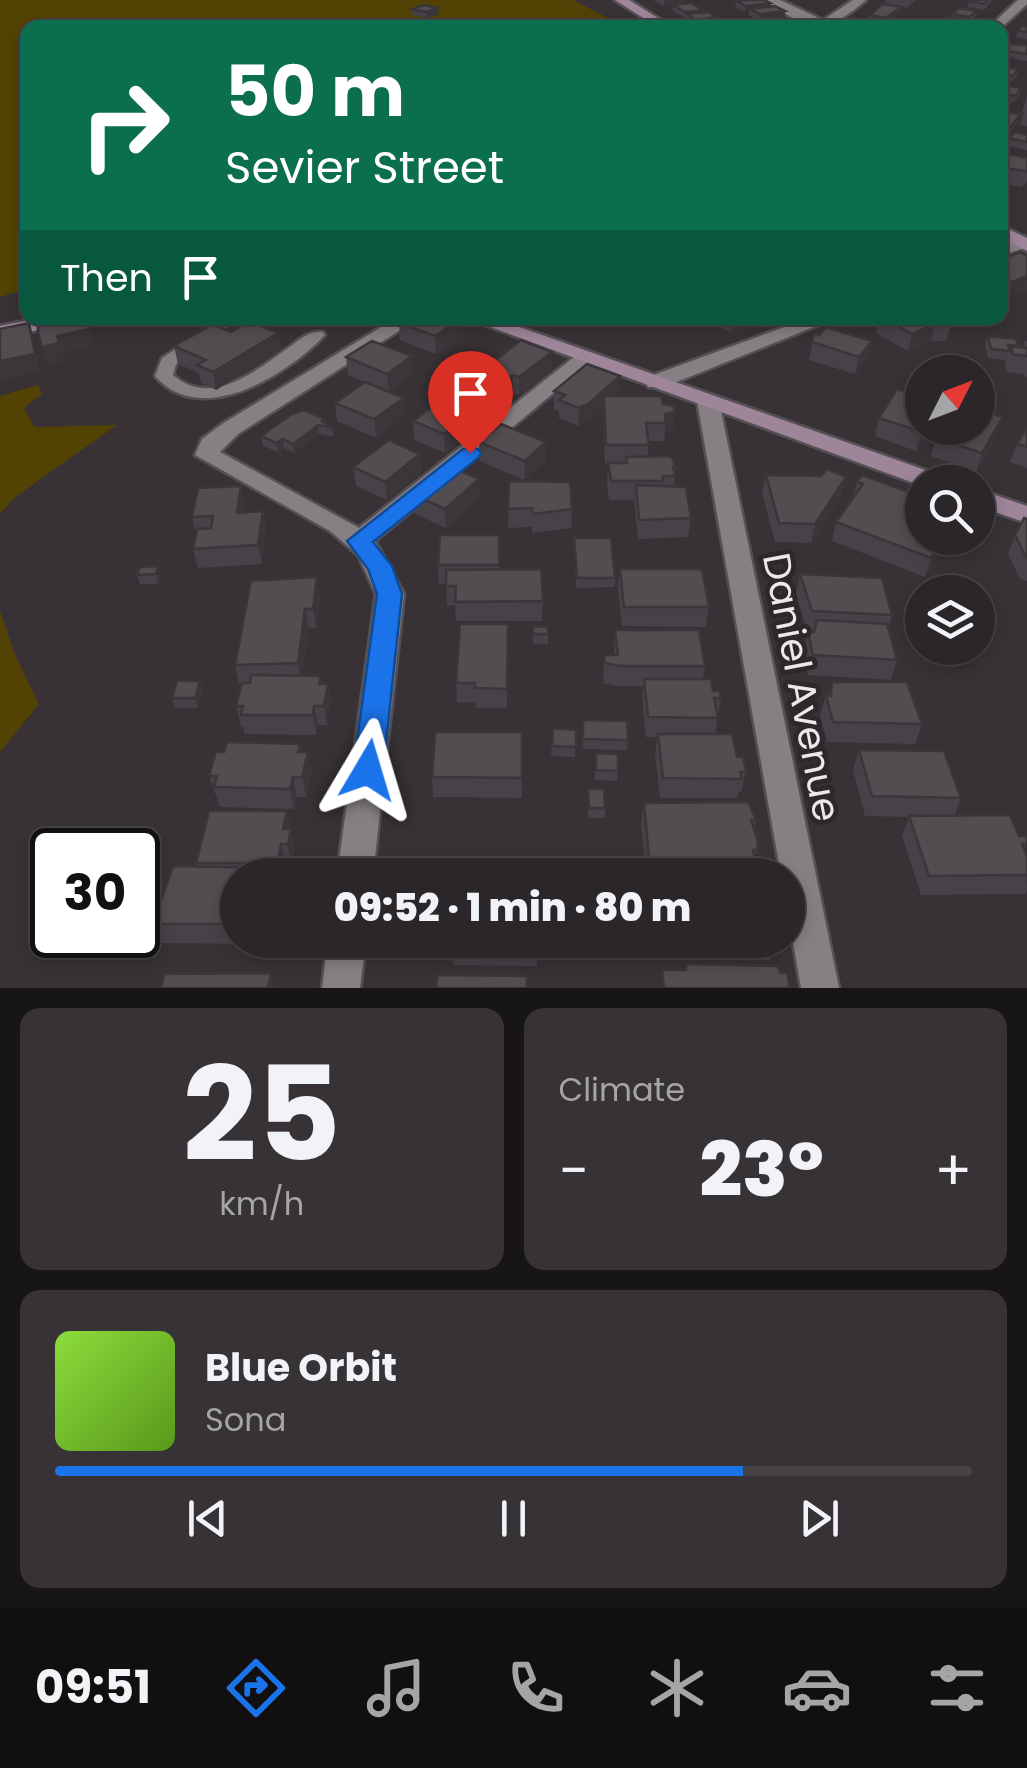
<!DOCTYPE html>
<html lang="en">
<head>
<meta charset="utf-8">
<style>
  body { margin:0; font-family:Poppins,sans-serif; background:#363235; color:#f1f3f6; height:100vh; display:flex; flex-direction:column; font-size:38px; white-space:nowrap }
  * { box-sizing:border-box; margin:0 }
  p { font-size:32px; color:#a5a5a8 }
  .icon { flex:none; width:55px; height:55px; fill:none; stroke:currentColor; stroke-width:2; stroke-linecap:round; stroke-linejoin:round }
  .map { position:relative; height:988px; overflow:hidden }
  .drawer { display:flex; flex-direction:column; gap:20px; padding:20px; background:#171517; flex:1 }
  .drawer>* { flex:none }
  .top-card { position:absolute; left:20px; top:20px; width:988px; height:305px; border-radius:20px; box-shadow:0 5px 15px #0003,0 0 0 2px #464346; background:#0b6e4f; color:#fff; overflow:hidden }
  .needle { width:65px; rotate:48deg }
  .buttons { position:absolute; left:905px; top:355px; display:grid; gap:20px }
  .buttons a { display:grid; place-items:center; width:90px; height:90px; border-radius:50%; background:#2a2629; box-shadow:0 5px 15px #0003,0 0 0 2px #464346; font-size:50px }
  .speed { position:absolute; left:30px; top:828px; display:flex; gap:20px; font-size:50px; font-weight:700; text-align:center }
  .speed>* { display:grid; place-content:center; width:130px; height:130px; border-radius:50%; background:#2a2629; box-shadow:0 5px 15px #0003,0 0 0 2px #464346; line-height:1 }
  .speed .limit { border:5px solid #111; border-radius:15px; background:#fff; color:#111 }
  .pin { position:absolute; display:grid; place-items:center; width:85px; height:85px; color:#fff; margin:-102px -42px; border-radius:50% 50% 50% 0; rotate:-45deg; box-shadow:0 0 10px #0007 }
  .pin .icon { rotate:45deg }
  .me { position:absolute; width:110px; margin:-55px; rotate:7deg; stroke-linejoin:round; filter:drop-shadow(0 0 8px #0008) }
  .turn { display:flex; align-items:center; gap:35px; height:210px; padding:0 40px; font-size:45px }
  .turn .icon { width:130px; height:130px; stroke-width:2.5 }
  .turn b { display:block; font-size:70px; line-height:85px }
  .then { display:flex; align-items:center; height:95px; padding:0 40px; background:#0003; gap:20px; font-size:38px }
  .big { font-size:75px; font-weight:800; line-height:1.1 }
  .drawer .card { flex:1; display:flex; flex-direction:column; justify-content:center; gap:15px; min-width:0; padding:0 35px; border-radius:20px; background:#363235 }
  .drawer .dial { align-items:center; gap:0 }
  .dial b { font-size:130px; line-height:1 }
  .song { display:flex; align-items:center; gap:30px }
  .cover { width:120px; height:120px; border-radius:15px; background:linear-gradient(135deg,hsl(90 70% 55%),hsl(90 70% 35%)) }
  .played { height:10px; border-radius:5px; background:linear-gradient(90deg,#1a73e8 75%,#464346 75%) }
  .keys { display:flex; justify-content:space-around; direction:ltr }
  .heat { display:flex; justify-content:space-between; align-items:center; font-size:55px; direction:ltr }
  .drawer .tiles { flex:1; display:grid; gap:20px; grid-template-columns:1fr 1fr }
  .card:last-child { grid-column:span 2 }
  .trip { position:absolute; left:220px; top:858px; width:585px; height:100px; border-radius:50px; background:#2a2629; box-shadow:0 5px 15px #0003,0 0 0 2px #464346; font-weight:800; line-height:100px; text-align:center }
  .menu { display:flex; height:160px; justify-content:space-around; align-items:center; background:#110f10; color:#a5a5a8 }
  .menu .icon { width:70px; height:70px }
  .menu .on { color:#1a73e8 }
  .menu b { font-size:45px; color:#f1f3f6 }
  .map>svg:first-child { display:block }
  .green { fill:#524203 }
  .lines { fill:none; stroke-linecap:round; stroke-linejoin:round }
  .service-casing { stroke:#545053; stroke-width:5 }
  .minor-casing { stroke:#545053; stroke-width:5 }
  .secondary-casing { stroke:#545053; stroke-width:5 }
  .service { fill:#868085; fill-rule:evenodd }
  .minor { fill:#868085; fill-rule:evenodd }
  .secondary { fill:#9e859a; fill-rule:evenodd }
  .wall { fill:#474247 }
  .shaded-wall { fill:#3a3639 }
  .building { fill:#534d52; stroke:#3a3639; stroke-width:2.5 }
  .route { fill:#1a73e8; stroke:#114b97; stroke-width:2.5 }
  .labels { text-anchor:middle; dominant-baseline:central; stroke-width:10; stroke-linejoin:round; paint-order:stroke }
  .near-street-label { font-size:38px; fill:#ece8eb; stroke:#2e282d }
</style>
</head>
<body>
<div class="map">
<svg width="1027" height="988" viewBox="0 0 1027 988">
  <rect width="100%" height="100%" fill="#383237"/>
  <g class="green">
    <polygon points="0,0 573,0 608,18 577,28 28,28 27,289 0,297"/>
    <polygon points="38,385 42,394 24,408 34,427 117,425 14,498 0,514 0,396"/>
    <polygon points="0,611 15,655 39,704 0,752"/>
  </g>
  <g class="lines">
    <g class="service-casing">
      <path id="service" d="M 216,318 L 233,318 L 214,338 L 176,364 L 173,375 C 210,408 254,372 288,348 C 299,340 309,330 323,332 L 325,335 C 287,375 201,429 155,376 L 162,358 L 202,332 Z"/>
    </g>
    <g class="minor-casing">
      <g id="minor">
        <path d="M 765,0 L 780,0 L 823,20 L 853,0 L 866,0 C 825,36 808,31 765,0 Z"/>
        <polygon points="1018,0 1027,0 1027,4 1000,29 988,28"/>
        <polygon points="1021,238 1027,239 1027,247 1000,256 1000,245"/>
        <polygon points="396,318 419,318 238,434 220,452 359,528 579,353 593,353 597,357 375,541 404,594 373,875 337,875 376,594 358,555 330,531 195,455 202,439 222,424"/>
        <polygon points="809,318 836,318 664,387 648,387 645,382 648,377"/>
        <polygon points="708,394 719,401 839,988 801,988 788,914 788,875 781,875 697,401"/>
        <polygon points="328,940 366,940 360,988 322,988"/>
      </g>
    </g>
    <g class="secondary-casing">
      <g id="secondary">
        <polygon points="615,0 629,0 674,28 659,28"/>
        <polygon points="1000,225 1027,238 1027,251 1000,237"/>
        <polygon points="42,318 79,318 76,322 0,338 0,326"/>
        <polygon points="466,318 494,318 945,477 948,482 922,482 922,486"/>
        <polygon points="978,489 1027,506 1027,523 978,506"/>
      </g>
    </g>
    <use href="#service" class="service"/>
    <use href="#minor" class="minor"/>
    <use href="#secondary" class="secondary"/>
  </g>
  <g class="wall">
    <polygon points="653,0 682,0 681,4 664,6"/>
    <polygon points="730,0 764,0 770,3 770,6 785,11 785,17 776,18 792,28 758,28 755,26 756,20 758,20 749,15 749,12 745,12 735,7 736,2"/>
    <polygon points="886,0 916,0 906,8 902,7 901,13 892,19 884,24 878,23 878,28 853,28 853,25 869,20 870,15 885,4"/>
    <polygon points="970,0 992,0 984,10 967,7"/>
    <polygon points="673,5 717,17 717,22 746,28 706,28 706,24 695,26 686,20 686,18 673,11"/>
    <polygon points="412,9 439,14 427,18 412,15"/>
    <polygon points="976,11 975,17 968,23 961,21 959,28 936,28 936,25 951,18 952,14"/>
    <polygon points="1027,27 1027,39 1016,37 1018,31"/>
    <polygon points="1027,45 1027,61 1000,56 1002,50"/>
    <polygon points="1000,66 1018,69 1017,76 1011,83 1000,81"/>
    <polygon points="1021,88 1019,95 1013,103 1000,100 1000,91"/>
    <polygon points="1027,97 1027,126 1020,125 1024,112 1022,112"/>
    <polygon points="1000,120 1018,121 1007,137 1000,136"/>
    <polygon points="1027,135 1027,150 1006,146 1008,138"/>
    <polygon points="1000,146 1006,148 1004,153 1027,158 1027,181 1022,187 1000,184"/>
    <polygon points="1027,256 1008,299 1000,295 1000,260"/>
    <polygon points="464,318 464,334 436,354 400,340 399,323"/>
    <polygon points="707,318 766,318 765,325 731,333"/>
    <polygon points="879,318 943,318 951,324 946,341 931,341 908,351 876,333"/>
    <polygon points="231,332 278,333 281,350 216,390 201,383 199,373 178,364 174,346"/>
    <polygon points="814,333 868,358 855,374 809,360"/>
    <polygon points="988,336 1018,347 1023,347 1025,341 1027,341 1027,378 1024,374 1007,372 1005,363 1006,360 988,358 985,344"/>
    <polygon points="552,352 552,369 519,395 513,393 508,396 484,387 484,383 478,388 455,379 455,370"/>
    <polygon points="346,357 413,374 389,392 348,375"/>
    <polygon points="554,391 619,394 616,396 663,404 675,412 673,430 665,432 664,441 648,441 648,457 676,467 674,486 691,518 688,537 638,539 634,500 609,500 607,482 608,464 605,464 603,408 588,422 578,426 559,418 559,411 554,409"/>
    <polygon points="335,403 405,416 376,438 337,421"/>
    <polygon points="476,409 476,428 445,453 414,440 413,421"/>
    <polygon points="879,418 922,428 932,428 916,451 875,436"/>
    <polygon points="325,419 326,424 332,428 334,437 319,434 294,453 284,448 278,452 263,446 261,436"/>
    <polygon points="1027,427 1027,468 1010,462 1017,444"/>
    <polygon points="997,435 976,472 931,456 936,438"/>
    <polygon points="479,442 546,461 524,480 480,461"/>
    <polygon points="420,454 421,472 387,500 356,486 353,467"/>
    <polygon points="766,475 842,495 811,543 775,542 762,493"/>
    <polygon points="862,475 922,538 948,538 925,577 832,541 836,522 852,499 857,482"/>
    <polygon points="509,481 572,509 571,528 532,533 532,527 508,528"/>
    <polygon points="412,494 480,498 446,528 413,513"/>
    <polygon points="244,505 243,512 263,511 266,530 262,564 198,568 193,549 196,534 192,517"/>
    <polygon points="1027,519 1027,581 1020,579 1008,554 1015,535"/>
    <polygon points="499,535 499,570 543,601 542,621 456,621 455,605 447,606 446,584 439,584 438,565"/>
    <polygon points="574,538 615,578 615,587 576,588"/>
    <polygon points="140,567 161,575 158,584 140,584 137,575"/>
    <polygon points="620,569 709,607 706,627 622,626 618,588"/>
    <polygon points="800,574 892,615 888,627 897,660 891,680 808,675 804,652 808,632 814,632 814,630 807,630 796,594"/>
    <polygon points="320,596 316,628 309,628 302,675 321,676 322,684 328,684 331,704 327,725 318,725 316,735 245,734 243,726 241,726 236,706 242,684 239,684 235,665"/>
    <polygon points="508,624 507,708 476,708 475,703 457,702 456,683"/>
    <polygon points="533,626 548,627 548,644 533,644"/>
    <polygon points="615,630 705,666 703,679 721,698 715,734 737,757 746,772 741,792 739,792 737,798 660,798 655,754 657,737 646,737 642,698 643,686 617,686 603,683 604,655 614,655"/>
    <polygon points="200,681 203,691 198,708 175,708 172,698"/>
    <polygon points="832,682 922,724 915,744 827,742 820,715 826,695 829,696"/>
    <polygon points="583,720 628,740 627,750 583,749"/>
    <polygon points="553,728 576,730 575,757 551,756"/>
    <polygon points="522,732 522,798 433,797 432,777"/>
    <polygon points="300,744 301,752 312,772 306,797 297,797 294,809 220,807 209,776 224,752"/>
    <polygon points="859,750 961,798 954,816 1027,839 1025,852 1027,890 1025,894 921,895 902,836 909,817 865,816 853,770"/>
    <polygon points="596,753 618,771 617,781 595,780"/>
    <polygon points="588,789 605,808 605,818 588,818"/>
    <polygon points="644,803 756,820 754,829 757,850 751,875 646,875 641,823"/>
    <polygon points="287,811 295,848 292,864 286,863 283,875 238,875 238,940 268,940 268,944 160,943 153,924 197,867 196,863"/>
    <polygon points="537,940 537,966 453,965 452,946"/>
    <polygon points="651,940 775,940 770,960 653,959"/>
  </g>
  <g class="shaded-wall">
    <polygon points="664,0 682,0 681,4 664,6"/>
    <polygon points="770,3 770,9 750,9 749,12 745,12 746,6"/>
    <polygon points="902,7 901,13 884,24 885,18"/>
    <polygon points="438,8 439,14 427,18 426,12"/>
    <polygon points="785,11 785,17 759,20 760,14"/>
    <polygon points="717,17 716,23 695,26 696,20"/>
    <polygon points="1027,276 1027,291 1008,299 1013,282"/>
    <polygon points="464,318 464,334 436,354 435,336"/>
    <polygon points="733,318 766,318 765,325 731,333"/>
    <polygon points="29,323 34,340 40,372 0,380 0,361"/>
    <polygon points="935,324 931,341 908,351 912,334"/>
    <polygon points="89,329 94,346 63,353 64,361 47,364 42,347 57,336"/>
    <polygon points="278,333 281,350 216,390 213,372"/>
    <polygon points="872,341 868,358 855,374 859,357"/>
    <polygon points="552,352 552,369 519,395 519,377"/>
    <polygon points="412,356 413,374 389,392 387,374"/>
    <polygon points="484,374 484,383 478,388 478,379"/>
    <polygon points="513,375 513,393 508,396 508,378"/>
    <polygon points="620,376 619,394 604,407 604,396 603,408 588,422 578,426 579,408"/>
    <polygon points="404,398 405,416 376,438 374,419"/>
    <polygon points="476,409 476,428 445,453 444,434"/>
    <polygon points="675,412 673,430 665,432 665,414"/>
    <polygon points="1003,417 997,435 976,472 982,453"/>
    <polygon points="318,425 319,434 294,453 293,444"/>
    <polygon points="925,428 932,428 916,451 922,432"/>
    <polygon points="283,439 284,448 278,452 276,443"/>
    <polygon points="546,442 546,461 524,480 525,461"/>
    <polygon points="420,454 421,472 387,500 385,482"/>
    <polygon points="846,477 842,495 811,543 815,524"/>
    <polygon points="479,479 480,498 446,528 445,509"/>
    <polygon points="241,486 244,505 241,532 237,513"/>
    <polygon points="263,511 266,530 262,564 258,545"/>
    <polygon points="943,538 948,538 925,577 931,558"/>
    <polygon points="158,566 161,575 158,584 156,574"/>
    <polygon points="317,577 320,596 316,628 313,609"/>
    <polygon points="305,609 309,628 301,682 298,663"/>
    <polygon points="200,681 203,691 198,708 195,698"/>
    <polygon points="328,684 331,704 327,725 324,706"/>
    <polygon points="314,706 318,725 316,735 313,715"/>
    <polygon points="308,752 312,772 306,797 302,777"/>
    <polygon points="293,777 297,797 294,809 290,789"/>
    <polygon points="287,811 295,848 292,864 283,829"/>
    <polygon points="281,844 286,863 283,875 280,875 278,863"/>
    <polygon points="271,973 275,988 268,988"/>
  </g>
  <g class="building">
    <polygon points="746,0 764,0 770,3 746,6 736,1"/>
    <polygon points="970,0 988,0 985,4 968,1"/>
    <polygon points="691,3 703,10 685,12 673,5"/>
    <polygon points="882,4 902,7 885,18 870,15"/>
    <polygon points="424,5 438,8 426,12 412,9"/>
    <polygon points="775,6 785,11 760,14 750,9"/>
    <polygon points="959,8 976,11 970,17 952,14"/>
    <polygon points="708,12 717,17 696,20 687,14"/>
    <polygon points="947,17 962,19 956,28 936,25"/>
    <polygon points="776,18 793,27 770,28 756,20"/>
    <polygon points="860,18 879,21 870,27 853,25"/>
    <polygon points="635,20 649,25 635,28 605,27"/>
    <polygon points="734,20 746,26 714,28 706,23"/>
    <polygon points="1022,26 1027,27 1027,32 1018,31"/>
    <polygon points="1007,44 1027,45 1027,54 1002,50"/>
    <polygon points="1000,66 1018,69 1013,76 1000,74"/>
    <polygon points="1005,85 1021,88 1015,96 1000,93"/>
    <polygon points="1009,112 1020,114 1009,130 1000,128 1000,120"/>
    <polygon points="1015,132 1027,135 1027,142 1008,138"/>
    <polygon points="1001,152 1027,158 1027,171 1000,168"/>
    <polygon points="1020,252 1027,256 1027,276 1013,282 1000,276 1000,260"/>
    <polygon points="55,318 85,318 89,329 57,336 59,343 42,347 38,332 38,321"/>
    <polygon points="407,318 462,318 435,336 399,323"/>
    <polygon points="883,318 941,318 951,324 935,324 912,334"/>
    <polygon points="250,321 278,333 213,372 197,365 206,360 174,346 213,324 231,332"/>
    <polygon points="29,323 35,354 0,361 0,329"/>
    <polygon points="826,327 872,341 859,357 812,342 814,333 819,335"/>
    <polygon points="988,336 1016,339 1018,346 1008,345 1010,351 991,349"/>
    <polygon points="521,340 552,352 519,377 513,375 508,378 484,369"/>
    <polygon points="372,341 412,356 387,374 346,357"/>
    <polygon points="1011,346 1027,348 1027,356 1013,354"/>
    <polygon points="473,357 490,364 484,369 484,374 478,379 455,370"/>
    <polygon points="587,364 620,376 588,404 579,408 559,400 565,395 554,391"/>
    <polygon points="963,367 981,371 978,379 978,372 960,372"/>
    <polygon points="365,382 404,398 374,419 335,403"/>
    <polygon points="897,389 922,397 922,428 925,428 922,432 879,418"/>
    <polygon points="604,396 661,396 663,404 674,406 675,412 665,414 666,423 646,423 649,445 606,445"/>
    <polygon points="445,397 476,409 444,434 413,421"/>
    <polygon points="978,409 1003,417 982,453 936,438 943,428 978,428"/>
    <polygon points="304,410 325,419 322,421 332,428 318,425 293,444 283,439 276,443 261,436 292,414"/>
    <polygon points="501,424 546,442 525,461 479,442"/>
    <polygon points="1027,427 1027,447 1017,444"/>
    <polygon points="389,440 420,454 385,482 353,467"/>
    <polygon points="671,456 676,467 673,467 675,476 663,476 663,481 611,481 608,463 627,463 626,457"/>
    <polygon points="447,465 479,479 445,509 412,494"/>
    <polygon points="827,469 846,477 815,524 779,523 766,475 821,476"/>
    <polygon points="862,475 922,497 922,538 943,538 931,558 836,522 863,484 857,482"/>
    <polygon points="509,481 570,482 572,509 533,514 532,508 508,509"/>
    <polygon points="636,485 686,487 691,518 639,520"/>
    <polygon points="241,486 237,513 263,511 258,545 193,549 197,529 211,528 213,516 192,517 198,488"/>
    <polygon points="1024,518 1027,519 1027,559 1015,535"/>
    <polygon points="440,535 499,535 499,565 438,565"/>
    <polygon points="574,538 611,538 615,578 577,578"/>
    <polygon points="158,566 156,574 137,575 140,567"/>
    <polygon points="541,569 543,601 455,602 456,586 446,586 446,570"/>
    <polygon points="620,569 702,569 709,607 624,607"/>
    <polygon points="800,574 882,578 892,615 812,611"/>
    <polygon points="317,577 313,609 305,609 298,663 235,665 251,581"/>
    <polygon points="817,620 887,624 897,660 813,655 808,632 814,632"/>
    <polygon points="460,624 508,624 507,689 475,688 475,683 456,683"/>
    <polygon points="533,626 548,627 548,634 533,634"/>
    <polygon points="615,630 699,630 705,666 619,666 605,663 604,655 618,655"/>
    <polygon points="251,675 321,676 319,684 328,684 324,706 314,706 313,715 241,715 243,706 236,706 242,683 250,683"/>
    <polygon points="644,679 711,679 713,691 720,691 721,698 714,698 718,718 648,717"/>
    <polygon points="177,681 200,681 195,698 172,698"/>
    <polygon points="832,682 907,682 922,724 833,722 826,695 831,696"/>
    <polygon points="583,720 627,721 628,740 583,739"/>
    <polygon points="553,728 576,730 576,747 552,746"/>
    <polygon points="435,732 522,732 522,778 432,777"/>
    <polygon points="658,734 732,734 737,757 743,757 746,772 740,772 742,779 663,778"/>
    <polygon points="227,742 300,744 298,752 308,752 302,777 293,777 290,789 214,787 217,776 209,776 216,752 224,752"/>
    <polygon points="859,750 944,751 961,798 872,796"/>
    <polygon points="596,753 618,754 618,771 596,770"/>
    <polygon points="588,789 604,789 605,808 589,808"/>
    <polygon points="748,802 756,820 751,820 758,841 757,850 753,850 755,859 649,857 644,803"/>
    <polygon points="209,811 287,811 283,829 291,829 288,844 281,844 278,863 196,863"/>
    <polygon points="1010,815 1019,836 1026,836 1027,839 1027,844 1022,844 1027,856 1027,875 929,876 909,816"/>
    <polygon points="173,866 274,868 272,875 238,875 238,924 153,924"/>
    <polygon points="452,940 537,940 537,947 452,946"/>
    <polygon points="775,940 775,941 656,940"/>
    <polygon points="686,964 778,966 780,973 787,973 790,988 664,988 662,970 686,970"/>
    <polygon points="271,973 268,988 161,988 164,974"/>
    <polygon points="437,975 527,976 527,988 436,988"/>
  </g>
  <polygon class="route" points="470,447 478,449 481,453 478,458 373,542 392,566 402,594 383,770 378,778 368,782 357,778 353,770 377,594 368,569 347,541 463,449"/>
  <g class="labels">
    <g class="near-street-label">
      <text transform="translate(802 687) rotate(79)">Daniel Avenue</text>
    </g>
  </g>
</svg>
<div class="buttons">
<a><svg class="needle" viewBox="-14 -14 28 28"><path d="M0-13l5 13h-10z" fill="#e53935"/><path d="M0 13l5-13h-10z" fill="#a5a5a8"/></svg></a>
<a><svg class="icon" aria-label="search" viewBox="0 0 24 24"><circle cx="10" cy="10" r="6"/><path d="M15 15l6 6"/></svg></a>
<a><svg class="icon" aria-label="layers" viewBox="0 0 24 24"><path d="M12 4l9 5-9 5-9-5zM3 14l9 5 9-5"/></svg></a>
</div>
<div class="speed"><div class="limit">30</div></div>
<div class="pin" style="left:470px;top:453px;background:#d93025"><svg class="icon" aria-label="arrive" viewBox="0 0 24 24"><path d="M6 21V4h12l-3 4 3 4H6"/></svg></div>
<svg class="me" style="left:368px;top:770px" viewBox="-20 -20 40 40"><path d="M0-17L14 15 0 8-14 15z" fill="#1a73e8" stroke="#fff" stroke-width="4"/></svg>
<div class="trip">09:52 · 1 min · 80 m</div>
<div class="top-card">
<div class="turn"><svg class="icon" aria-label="right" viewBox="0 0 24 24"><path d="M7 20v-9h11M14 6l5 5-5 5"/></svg><div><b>50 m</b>Sevier Street</div></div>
<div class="then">Then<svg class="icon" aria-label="arrive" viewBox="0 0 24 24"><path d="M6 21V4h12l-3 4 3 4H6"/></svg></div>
</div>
</div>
<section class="drawer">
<div class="tiles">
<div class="card dial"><b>25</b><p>km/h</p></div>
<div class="card"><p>Climate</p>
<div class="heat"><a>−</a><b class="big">23°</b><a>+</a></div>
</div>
<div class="card">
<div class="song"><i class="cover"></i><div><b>Blue Orbit</b><p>Sona</p></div></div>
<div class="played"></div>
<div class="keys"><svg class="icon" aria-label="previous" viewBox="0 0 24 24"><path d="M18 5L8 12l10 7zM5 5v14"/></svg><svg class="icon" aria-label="pause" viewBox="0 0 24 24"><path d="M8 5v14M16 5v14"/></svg><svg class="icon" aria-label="next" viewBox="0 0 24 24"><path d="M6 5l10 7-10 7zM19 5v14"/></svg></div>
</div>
</div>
</section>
<nav class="menu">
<b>09:51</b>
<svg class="icon on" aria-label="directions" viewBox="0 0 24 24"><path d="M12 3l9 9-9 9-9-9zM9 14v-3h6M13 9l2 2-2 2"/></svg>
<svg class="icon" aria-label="music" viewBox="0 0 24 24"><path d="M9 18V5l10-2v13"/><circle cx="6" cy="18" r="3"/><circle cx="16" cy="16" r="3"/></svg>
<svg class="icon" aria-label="phone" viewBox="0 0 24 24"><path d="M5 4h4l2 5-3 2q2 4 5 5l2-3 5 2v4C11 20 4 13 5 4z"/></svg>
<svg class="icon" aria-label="climate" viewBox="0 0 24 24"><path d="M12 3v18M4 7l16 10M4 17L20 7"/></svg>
<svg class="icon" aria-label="car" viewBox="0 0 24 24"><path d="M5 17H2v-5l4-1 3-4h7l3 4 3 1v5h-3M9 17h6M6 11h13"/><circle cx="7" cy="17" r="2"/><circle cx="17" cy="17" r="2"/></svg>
<svg class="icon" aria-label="filters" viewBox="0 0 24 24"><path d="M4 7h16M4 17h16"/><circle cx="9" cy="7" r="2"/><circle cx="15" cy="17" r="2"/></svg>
</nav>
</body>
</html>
